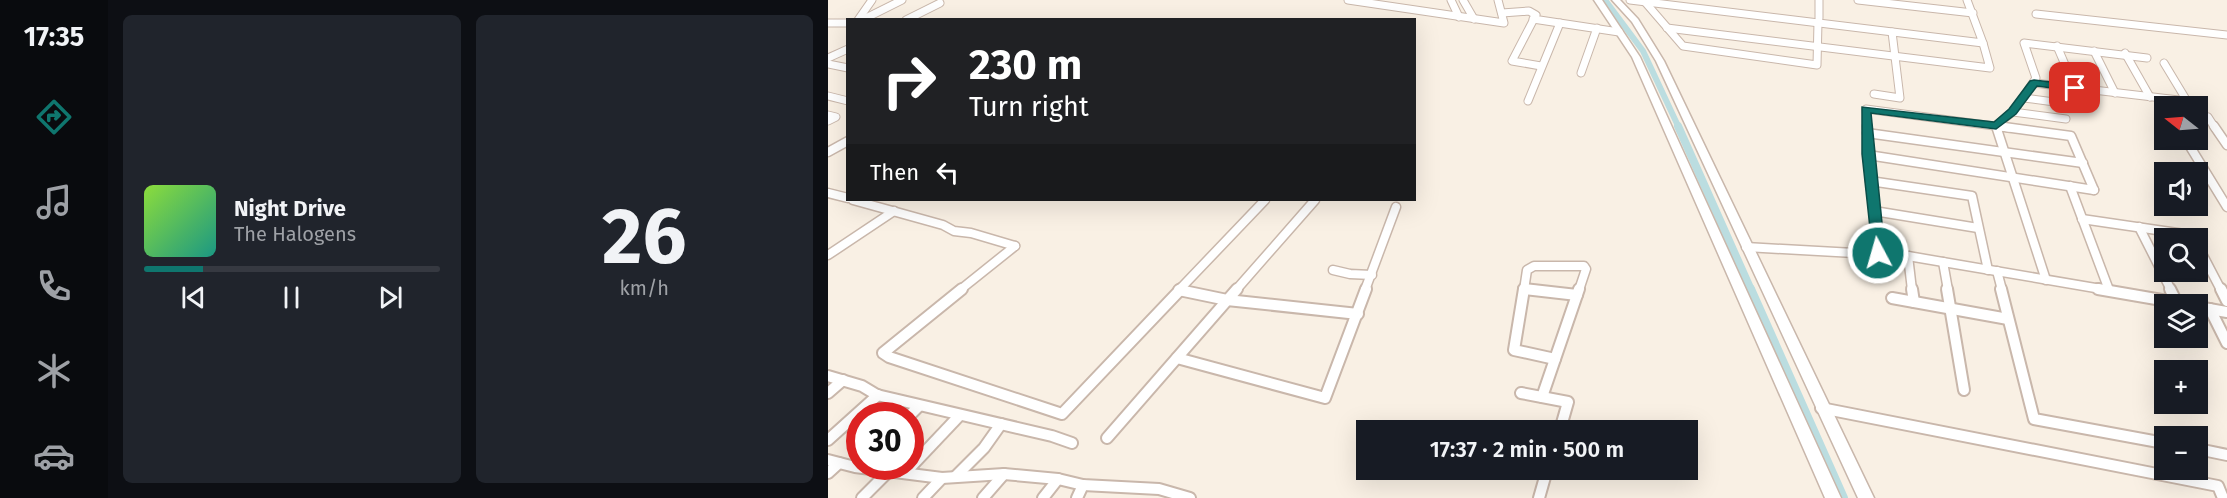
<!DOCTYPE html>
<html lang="en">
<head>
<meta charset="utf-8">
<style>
  body { margin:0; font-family:"Fira Sans",sans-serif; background:#20242c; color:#f1f3f6; height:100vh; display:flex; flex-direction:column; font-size:22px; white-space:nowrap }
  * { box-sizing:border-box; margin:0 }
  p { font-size:20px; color:#9ea1a6 }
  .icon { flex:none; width:33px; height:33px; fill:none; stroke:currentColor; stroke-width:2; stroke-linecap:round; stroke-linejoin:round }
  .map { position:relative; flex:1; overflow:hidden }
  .panel { display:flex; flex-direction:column; gap:15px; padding:15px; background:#0d0f14; width:720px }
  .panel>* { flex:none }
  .top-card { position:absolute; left:18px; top:18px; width:570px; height:183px; border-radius:0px; box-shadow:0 6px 24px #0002; background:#202124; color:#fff; overflow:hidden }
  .needle { width:39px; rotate:287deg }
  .buttons { position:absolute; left:1326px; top:96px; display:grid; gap:12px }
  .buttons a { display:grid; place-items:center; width:54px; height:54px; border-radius:0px; background:#171b24; box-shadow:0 6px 24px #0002; font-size:30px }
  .speed { position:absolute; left:18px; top:402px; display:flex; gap:12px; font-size:30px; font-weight:700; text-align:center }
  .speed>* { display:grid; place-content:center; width:78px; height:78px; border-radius:50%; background:#171b24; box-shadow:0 6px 24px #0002; line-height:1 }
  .speed .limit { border:9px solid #d22; background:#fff; color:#111 }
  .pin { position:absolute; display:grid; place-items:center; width:51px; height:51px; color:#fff; margin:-26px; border-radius:12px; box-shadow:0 3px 9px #0006 }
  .me { position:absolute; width:66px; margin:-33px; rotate:354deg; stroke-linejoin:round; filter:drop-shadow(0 0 4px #0008) }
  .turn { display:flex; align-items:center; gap:21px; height:126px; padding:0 24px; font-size:27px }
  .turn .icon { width:78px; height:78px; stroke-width:2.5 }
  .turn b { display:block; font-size:42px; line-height:51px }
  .then { display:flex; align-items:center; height:57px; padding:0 24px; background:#0003; gap:12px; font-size:22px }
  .panel .widget { flex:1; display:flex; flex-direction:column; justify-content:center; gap:9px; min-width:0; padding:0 21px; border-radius:9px; background:#20242c }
  .panel .dial { align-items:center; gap:0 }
  .dial b { font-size:78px; line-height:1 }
  .song { display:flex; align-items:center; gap:18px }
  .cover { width:72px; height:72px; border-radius:9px; background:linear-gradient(135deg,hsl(90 70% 55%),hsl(170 70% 35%)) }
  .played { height:6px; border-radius:3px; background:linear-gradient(90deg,#0f766e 20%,#363941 20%) }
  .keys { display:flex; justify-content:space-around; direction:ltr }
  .panel .tiles { flex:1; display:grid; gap:15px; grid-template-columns:repeat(2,1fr) }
  .trip { position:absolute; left:528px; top:420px; width:342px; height:60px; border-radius:0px; background:#171b24; box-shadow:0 6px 24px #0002; font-weight:600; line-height:60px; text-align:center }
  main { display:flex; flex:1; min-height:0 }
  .menu { display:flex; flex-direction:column; width:108px; justify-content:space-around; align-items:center; background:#090b0e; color:#9ea1a6 }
  .menu .icon { width:42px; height:42px }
  .menu .current { color:#0f766e }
  .menu b { font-size:27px; color:#f1f3f6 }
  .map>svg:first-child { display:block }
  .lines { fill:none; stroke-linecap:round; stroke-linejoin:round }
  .canal-far2 { stroke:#bbdde0; stroke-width:6 }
  .canal-far1 { stroke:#bbdde0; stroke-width:8 }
  .canal { stroke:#bbdde0; stroke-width:10 }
  .minor-far2-casing { stroke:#c9b7ab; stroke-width:9 }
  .minor-far1-casing { stroke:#c9b7ab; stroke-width:11 }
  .minor-casing { stroke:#c9b7ab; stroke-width:14 }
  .tertiary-casing { stroke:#c9b7ab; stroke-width:3 }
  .minor-far2 { stroke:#fff; stroke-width:7 }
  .minor-far1 { stroke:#fff; stroke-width:8 }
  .minor { stroke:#fff; stroke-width:10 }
  .tertiary { fill:#fff; fill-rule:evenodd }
  .route { fill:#0f766e; stroke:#0a4d48; stroke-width:1.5 }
</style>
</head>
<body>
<main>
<nav class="menu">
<b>17:35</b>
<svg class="icon current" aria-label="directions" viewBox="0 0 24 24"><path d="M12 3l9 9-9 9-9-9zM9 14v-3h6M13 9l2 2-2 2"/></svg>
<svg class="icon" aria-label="music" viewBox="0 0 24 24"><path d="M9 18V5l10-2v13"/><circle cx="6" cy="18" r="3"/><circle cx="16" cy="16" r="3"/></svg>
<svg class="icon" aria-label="phone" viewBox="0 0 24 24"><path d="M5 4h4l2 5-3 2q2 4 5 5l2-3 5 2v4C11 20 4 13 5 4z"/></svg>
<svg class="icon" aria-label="climate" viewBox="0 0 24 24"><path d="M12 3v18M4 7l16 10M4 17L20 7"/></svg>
<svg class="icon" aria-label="car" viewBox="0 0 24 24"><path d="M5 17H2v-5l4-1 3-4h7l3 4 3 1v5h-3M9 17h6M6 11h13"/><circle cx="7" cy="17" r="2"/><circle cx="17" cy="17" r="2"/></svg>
</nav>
<section class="panel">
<div class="tiles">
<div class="widget">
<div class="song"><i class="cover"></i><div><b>Night Drive</b><p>The Halogens</p></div></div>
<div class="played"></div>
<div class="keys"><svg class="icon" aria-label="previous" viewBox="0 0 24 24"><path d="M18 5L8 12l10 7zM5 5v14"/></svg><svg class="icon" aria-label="pause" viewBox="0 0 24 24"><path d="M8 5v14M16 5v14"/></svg><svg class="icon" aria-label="next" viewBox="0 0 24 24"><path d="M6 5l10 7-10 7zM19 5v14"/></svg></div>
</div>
<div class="widget dial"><b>26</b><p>km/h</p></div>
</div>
</section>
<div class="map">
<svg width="1399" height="498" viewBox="0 0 1399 498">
  <rect width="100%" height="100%" fill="#f9f0e4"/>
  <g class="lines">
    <polyline class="canal-far2" points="777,0 815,51 851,128"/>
    <polyline class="canal-far1" points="850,126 923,290"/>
    <polyline class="canal" points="922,289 1015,498"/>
    <g class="minor-far2-casing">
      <g id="minor-far2">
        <polyline points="520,0 676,23 670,0"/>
        <polyline points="623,0 631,17"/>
        <polyline points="635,0 646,19"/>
        <polyline points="802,0 1155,43 1139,0"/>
        <polyline points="991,0 991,18"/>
        <polyline points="1030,0 1145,13"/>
        <polyline points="817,2 855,46 989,65 990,22"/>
        <polyline points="674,13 701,11 708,15 684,61 713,66"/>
        <polyline points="1208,14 1399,35"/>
        <polyline points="705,19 791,32"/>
        <polyline points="30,20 44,0"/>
        <polyline points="34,20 74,0"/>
        <polyline points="78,20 112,3"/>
        <polyline points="0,23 20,23"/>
        <polyline points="839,28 1162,68 1155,43"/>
        <polyline points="1229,46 1247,88"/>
        <polyline points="1266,51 1287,93"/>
        <polyline points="1297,53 1322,97"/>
        <polyline points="0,58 20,49"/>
        <polyline points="1336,63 1359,101"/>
        <polyline points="0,64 20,68"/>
        <polyline points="753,73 769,28"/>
        <polyline points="1206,83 1359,101"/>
        <polyline points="1046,94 1072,98 1064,32"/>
        <polyline points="0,96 20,101"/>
        <polyline points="1196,98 1241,104"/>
        <polyline points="700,101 732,23"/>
        <polyline points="1185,112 1238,119"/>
        <polyline points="0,115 8,117 0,121"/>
        <polyline points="1380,117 1387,128"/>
        <polyline points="1040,128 1038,109 1181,128"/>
        <polyline points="1169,128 1168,125 1185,112 1208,78 1196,43 1319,58"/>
      </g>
    </g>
    <g class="minor-far1-casing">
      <g id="minor-far1">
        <polyline points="1039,126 1050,253"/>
        <polyline points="1168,126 1218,280"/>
        <polyline points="1169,126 1243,136 1266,190"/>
        <polyline points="1386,126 1399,145"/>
        <polyline points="1039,133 1255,163"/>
        <polyline points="1358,140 1399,207"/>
        <polyline points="0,152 20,141"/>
        <polyline points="1040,155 1266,190"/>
        <polyline points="1042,181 1144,196 1160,270"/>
        <polyline points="1242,186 1281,290"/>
        <polyline points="0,193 20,198"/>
        <polyline points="25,200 115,225 126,231 143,233 187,246"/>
        <polyline points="1046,211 1150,228"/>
        <polyline points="1254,219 1363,235 1365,238"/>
        <polyline points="1311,227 1343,290"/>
        <polyline points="1370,246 1393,290"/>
        <polyline points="918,247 1080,256 1279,290"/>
        <polyline points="0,255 66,211"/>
        <polyline points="1080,256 1084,290"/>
        <polyline points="1115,262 1120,290"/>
        <polyline points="505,270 522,274 544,275"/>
        <polyline points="1169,271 1174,290"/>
        <polyline points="696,289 709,290"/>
        <polyline points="132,290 187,246"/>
        <polyline points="351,290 437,200"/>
        <polyline points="351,290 353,290"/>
        <polyline points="408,290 487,200"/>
        <polyline points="537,290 568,207"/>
        <polyline points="696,290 699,270 706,266 756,266 758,269 751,290"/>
      </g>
    </g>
    <g class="minor-casing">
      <g id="minor">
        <polyline points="134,289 55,353 61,357 234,414 353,289"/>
        <polyline points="696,289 749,295"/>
        <polyline points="696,289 686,350 727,359"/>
        <polyline points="1084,289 1086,302"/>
        <polyline points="1119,289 1136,390"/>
        <polyline points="1173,289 1206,419 1336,443"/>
        <polyline points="1270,289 1357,304"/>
        <polyline points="1342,289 1349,303"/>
        <polyline points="1393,289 1399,301"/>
        <polyline points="351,290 399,300 530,314"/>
        <polyline points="1064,298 1180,319"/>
        <polyline points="1370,307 1399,312"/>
        <polyline points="1382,309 1399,343"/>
        <polyline points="349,358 497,398 538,289"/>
        <polyline points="0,376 34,386 49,395 224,436 244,443"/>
        <polyline points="0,393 15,380"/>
        <polyline points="693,393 740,402 732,430"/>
        <polyline points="714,397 751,289"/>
        <polyline points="993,408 1390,486 1395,498"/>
        <polyline points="81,416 91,406"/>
        <polyline points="279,438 409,289"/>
        <polyline points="0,440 50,395"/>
        <polyline points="1370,449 1399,455"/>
        <polyline points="0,460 27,467 114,478 176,474 230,479 255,485 331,489 362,498"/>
        <polyline points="0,473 11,463"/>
        <polyline points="77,473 131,416"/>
        <polyline points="127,477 156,448 173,424"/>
        <polyline points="34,498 61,471"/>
        <polyline points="95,498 114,478"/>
        <polyline points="155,498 176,474"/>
        <polyline points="215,498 230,479"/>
        <polyline points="249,498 255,485"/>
        <polyline points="711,498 719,470"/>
      </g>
    </g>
    <g class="tertiary-casing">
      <g id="tertiary">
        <polygon points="766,0 774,0 812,57 1013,498 997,498 804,57"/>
        <polygon points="784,0 792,0 810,19 836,61 1046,498 1030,498 828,61 804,22"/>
      </g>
    </g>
    <use href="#minor-far2" class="minor-far2"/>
    <use href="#minor-far1" class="minor-far1"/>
    <use href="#minor" class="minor"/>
    <use href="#tertiary" class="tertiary"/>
  </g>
  <polygon class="route" points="1206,80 1247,85 1253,88 1247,91 1209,86 1188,114 1168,129 1043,113 1057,253 1050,258 1045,256 1034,154 1034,107 1166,122 1181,109 1202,81"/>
</svg>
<div class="buttons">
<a><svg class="needle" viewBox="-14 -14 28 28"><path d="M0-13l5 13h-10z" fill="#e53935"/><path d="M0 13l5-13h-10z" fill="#9ea1a6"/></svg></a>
<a><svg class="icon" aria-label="sound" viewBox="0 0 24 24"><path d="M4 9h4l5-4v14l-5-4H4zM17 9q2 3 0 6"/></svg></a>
<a><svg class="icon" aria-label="search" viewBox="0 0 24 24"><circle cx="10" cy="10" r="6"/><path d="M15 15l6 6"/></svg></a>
<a><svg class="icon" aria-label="layers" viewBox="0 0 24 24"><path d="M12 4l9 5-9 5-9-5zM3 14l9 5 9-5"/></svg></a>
<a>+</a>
<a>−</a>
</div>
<div class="speed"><div class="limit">30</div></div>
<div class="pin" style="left:1247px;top:88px;background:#d93025"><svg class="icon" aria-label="arrive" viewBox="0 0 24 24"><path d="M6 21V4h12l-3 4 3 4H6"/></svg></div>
<svg class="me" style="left:1050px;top:253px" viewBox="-20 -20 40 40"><circle r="17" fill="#0f766e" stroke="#fff" stroke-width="3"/><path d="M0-11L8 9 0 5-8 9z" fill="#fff"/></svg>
<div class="trip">17:37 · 2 min · 500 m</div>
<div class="top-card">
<div class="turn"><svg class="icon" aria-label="right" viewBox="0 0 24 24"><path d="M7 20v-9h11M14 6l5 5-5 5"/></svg><div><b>230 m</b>Turn right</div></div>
<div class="then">Then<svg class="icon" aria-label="left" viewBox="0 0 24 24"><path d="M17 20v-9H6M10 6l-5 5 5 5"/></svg></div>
</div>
</div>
</main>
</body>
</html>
